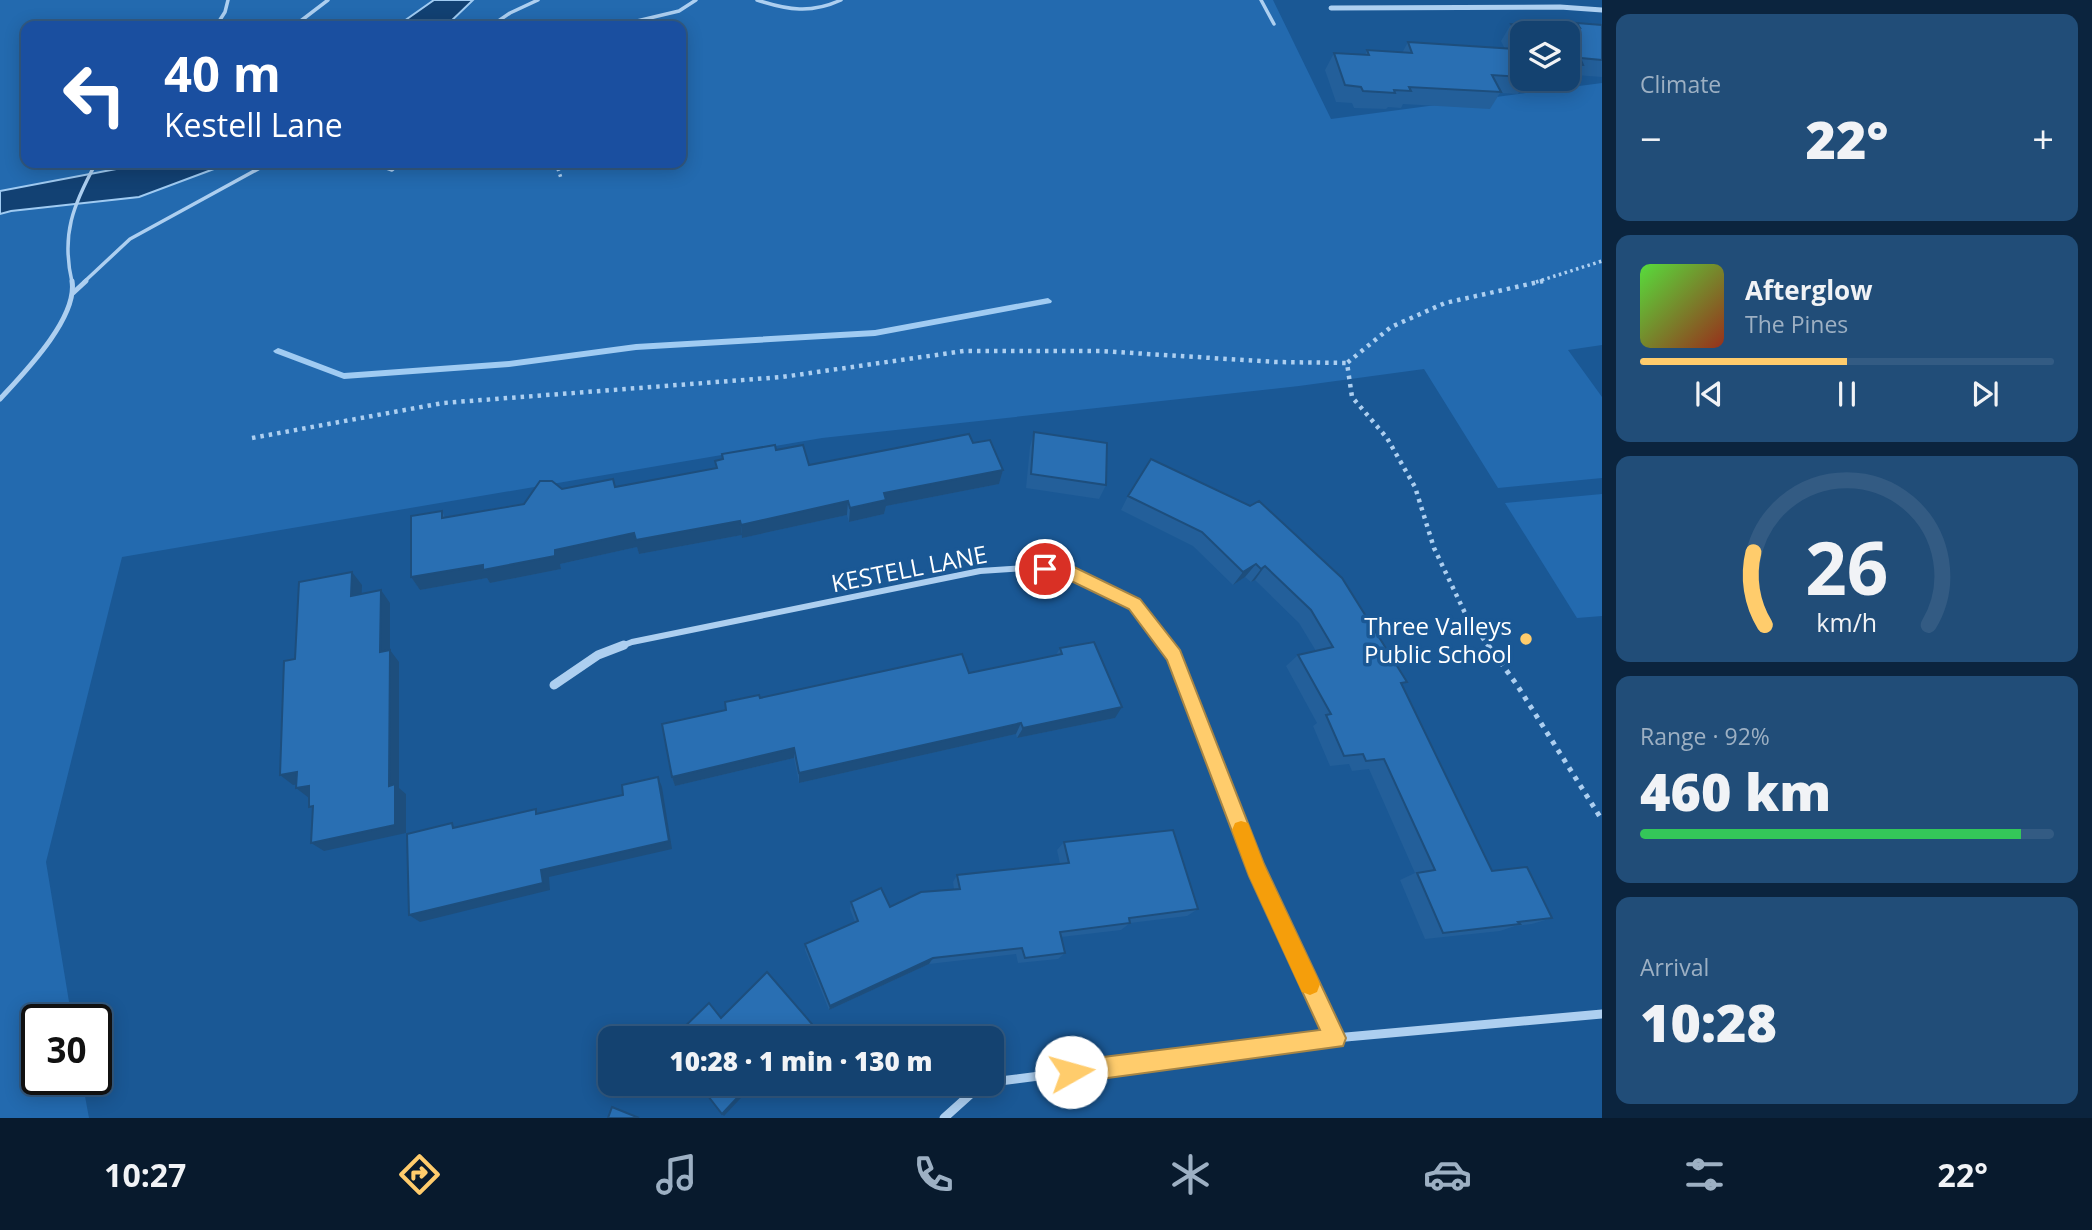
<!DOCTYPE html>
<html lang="en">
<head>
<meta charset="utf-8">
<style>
  body { margin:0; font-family:"Open Sans",sans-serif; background:#214d78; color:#f1f3f6; height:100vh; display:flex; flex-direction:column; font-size:26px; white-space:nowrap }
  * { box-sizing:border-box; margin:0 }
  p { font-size:23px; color:#9db0c3 }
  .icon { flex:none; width:38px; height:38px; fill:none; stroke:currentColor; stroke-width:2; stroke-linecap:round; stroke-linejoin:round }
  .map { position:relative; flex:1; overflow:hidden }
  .sheet { display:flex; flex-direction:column; gap:14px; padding:14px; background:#0b243e; width:490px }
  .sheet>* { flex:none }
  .top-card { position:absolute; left:21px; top:21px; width:665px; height:147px; border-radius:14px; box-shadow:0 4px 18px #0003,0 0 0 2px #335b83; background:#1a4fa0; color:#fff; overflow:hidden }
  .buttons { position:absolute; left:1510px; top:21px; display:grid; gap:14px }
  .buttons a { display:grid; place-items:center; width:70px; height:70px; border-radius:14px; background:#144270; box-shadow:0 4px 18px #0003,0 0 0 2px #335b83; font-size:35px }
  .speed { position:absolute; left:21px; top:1004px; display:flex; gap:14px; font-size:35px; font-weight:700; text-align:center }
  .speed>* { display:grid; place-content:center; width:91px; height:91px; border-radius:50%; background:#144270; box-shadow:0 4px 18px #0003,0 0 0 2px #335b83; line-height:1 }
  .speed .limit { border:4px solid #111; border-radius:10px; background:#fff; color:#111 }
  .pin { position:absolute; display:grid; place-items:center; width:60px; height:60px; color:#fff; margin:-30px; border:4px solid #fff; border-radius:50%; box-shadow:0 2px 7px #0007 }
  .me { position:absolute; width:77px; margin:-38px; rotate:83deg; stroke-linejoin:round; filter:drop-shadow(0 0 5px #0008) }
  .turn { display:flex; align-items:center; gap:24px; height:147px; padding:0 28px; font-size:32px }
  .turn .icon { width:91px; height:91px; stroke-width:2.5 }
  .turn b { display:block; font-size:49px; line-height:60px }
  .big { font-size:52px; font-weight:800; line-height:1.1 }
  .sheet .tile { flex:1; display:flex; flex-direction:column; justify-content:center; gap:10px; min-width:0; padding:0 24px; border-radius:14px; background:#214d78 }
  .sheet .dial { align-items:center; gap:0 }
  .dial svg { height:182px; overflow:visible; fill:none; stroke:#335b83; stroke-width:7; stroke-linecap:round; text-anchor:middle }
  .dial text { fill:#f1f3f6; stroke:none }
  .song { display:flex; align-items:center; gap:21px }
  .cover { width:84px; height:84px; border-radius:10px; background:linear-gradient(135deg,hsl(110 70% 55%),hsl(10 70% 35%)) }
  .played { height:7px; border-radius:4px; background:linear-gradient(90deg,#ffcc6c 50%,#335b83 50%) }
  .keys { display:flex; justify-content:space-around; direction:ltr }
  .heat { display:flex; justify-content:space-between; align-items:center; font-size:38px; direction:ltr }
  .charge { height:10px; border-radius:5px; background:linear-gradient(90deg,#34c759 92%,#335b83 0) }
  .trip { position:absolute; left:598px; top:1026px; width:406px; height:70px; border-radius:14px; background:#144270; box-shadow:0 4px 18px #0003,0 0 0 2px #335b83; font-weight:800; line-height:70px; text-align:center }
  .menu { display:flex; height:112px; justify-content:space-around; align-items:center; background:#081a2d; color:#9db0c3 }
  .menu .icon { width:49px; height:49px }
  .menu .on { color:#ffcc6c }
  .menu b { font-size:32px; color:#f1f3f6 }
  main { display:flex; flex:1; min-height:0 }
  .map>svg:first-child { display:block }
  .green { fill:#236aaf; fill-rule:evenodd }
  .water { fill:#124173; stroke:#a0cbf2; stroke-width:2 }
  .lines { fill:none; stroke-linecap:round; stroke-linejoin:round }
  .stream { fill:#a0cbf2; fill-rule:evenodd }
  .path-far2 { stroke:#adcff0; stroke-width:3.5; stroke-dasharray:2.5 3.5; stroke-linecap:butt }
  .path-far1 { stroke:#adcff0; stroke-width:4.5; stroke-dasharray:3.5 5; stroke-linecap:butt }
  .path { stroke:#adcff0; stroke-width:5; stroke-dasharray:4.5 6; stroke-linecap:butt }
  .service-far1 { stroke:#adcff0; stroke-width:3.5 }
  .service { stroke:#adcff0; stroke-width:5 }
  .minor-far2 { stroke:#adcff0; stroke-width:5 }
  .minor-far1 { stroke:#adcff0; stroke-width:6 }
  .minor { stroke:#adcff0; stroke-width:9 }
  .wall { fill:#235f9a; fill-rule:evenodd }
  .shaded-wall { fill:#1d4e7d }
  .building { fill:#296fb3; stroke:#1d4e7d; stroke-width:2 }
  .route { fill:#ffcc6c; stroke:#a68546; stroke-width:2 }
  .slow { fill:#f59e0b }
  .poi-dot { fill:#ffcc6c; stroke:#1a5895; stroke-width:2.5 }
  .labels { text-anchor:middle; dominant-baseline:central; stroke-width:7; stroke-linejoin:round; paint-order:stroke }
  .street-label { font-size:24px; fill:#fff; stroke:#1a5895 }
  .poi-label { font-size:24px; fill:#fff; stroke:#1a5895; text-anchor:end }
</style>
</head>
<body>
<main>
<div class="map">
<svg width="1602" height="1118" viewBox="0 0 1602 1118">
  <rect width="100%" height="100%" fill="#1a5895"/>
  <g class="green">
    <path d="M 0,0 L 1273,0 L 1331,119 L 1602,83 L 1602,345 L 1568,350 L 1602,397 L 1602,478 L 1498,488 L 1424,369 L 1299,386 L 822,438 L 122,557 L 46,862 L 72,1020 L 37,1020 L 37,1080 L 82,1080 L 89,1118 L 0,1118 ZM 26,26 L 681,26 L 681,163 L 26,163 Z"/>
    <polygon points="1602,494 1602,616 1577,618 1505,503"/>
  </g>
  <g class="water">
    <polygon points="434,0 473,0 446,26 397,26"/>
    <polygon points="148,163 230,163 139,197 11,211 0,214 0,191"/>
  </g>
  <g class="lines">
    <polygon class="stream" points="1048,298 1052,301 1051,303 875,336 636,350 509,367 344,379 275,353 273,351 278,348 281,349 344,373 509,361 636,344 875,330"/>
    <g class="path-far2">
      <polyline points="556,163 561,178"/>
      <polyline points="1536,282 1602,261"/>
    </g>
    <g class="path-far1">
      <polyline points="252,438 443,403 782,377 964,351 1100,351 1276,362 1347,363"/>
      <polyline points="1489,647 1465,613 1434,548 1415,487 1387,438 1352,397 1347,363 1391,327 1445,303 1543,281"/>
    </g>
    <polyline class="path" points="1488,645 1517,685 1602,820"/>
    <g class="service-far1">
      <path d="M 757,0 C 788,10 811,14 841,0"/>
      <polyline points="1261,0 1274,24"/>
      <polyline points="216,26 225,12 228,0"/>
      <polyline points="294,26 328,0"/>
      <polyline points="491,26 510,13 538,0"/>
      <polyline points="631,26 637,21 679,11 696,0"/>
      <polyline points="373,163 392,170 400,163"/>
      <path d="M 72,282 C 61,235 73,205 96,163"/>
      <polyline points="84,282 130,239 269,163"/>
    </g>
    <g class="service">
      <polyline points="73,293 86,281"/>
      <path d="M 0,399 C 24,373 78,318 72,281"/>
    </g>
    <polyline class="minor-far2" points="1331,8 1560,7 1602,10"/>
    <polyline class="minor-far1" points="619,647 632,642 980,571 1026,568 1065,570 1134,604 1168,647"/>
    <g class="minor">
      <polyline points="1166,645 1174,656 1256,869 1335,1038"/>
      <polyline points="554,685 598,655 624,645"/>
      <polyline points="992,1082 1335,1038 1602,1014"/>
      <polyline points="944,1118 983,1083"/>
    </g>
  </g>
  <g class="wall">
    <path d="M 1577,23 L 1602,25 L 1602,77 L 1576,75 L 1571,82 L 1528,79 L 1518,94 L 1500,93 L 1490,109 L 1403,104 L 1401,108 L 1388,107 L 1386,109 L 1354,108 L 1352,103 L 1336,102 L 1325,70 L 1334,53 L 1365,55 L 1367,50 L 1402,53 L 1408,42 L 1505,49 L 1501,41 L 1511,24 L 1574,28 ZM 1522,33 L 1568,33 L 1568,79 L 1522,79 Z"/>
    <polygon points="1034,432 1106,485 1099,499 1026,488 1030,447"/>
    <polygon points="973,443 1003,470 999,484 886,506 884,514 849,522 847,515 742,538 742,535 639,554 637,547 560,564 561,569 490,583 487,578 420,590 411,577 442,511 445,517 716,469 715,461 722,459 722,454 776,450 809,465"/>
    <polygon points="1151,459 1402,686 1492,871 1552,918 1532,924 1515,926 1500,931 1425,939 1400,880 1415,873 1369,769 1352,771 1349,764 1330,766 1313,726 1317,723 1286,666 1298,655 1316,651 1299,623 1255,580 1251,582 1245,577 1233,585 1193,546 1121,510 1128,496"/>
    <polygon points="1060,648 1115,718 1017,738 1016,734 799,783 794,758 675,786 672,777 726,710 760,698 969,673 1056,655"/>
    <polygon points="1064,842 1198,909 1187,916 1130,923 1121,930 1061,937 1065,953 1058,959 1018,963 1016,954 929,964 829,1010 805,950 805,944 855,922 850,909 851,902 890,907 954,889 953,882 957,875 1060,864 1057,850"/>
  </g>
  <g class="shaded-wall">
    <polygon points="1003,470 999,484 886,506 884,514 849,522 850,508 884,493"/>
    <polygon points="848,501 847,515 742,538 741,525"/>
    <polygon points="740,521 742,535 639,554 637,547 560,564 561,569 490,583 487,578 420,590 411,577 483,565 634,533"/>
    <polygon points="1256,564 1245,577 1233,585 1243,572"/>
    <polygon points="1265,566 1255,580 1251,582 1261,569"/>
    <polygon points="352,572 362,585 361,609 351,596"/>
    <polygon points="381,590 390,603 390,650 399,662 399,788 406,794 406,833 324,851 311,843 389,786 380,652"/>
    <polygon points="1122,707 1115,718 1017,738 1023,728"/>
    <polygon points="1021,723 1016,734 799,783 799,773"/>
    <polygon points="794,748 794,758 675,786 672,777"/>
    <polygon points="297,772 310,782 293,785 280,775"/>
    <polygon points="658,777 662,787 672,849 549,877 550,890 420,922 409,915 541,870"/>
    <polygon points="309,786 309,798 296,788"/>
    <polygon points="933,958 929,964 829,1010 830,1006"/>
    <polygon points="751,1083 755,1083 724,1116 722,1114"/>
  </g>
  <g class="building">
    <polygon points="1577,23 1602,25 1602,60 1580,58 1583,65 1568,64 1568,33 1522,33 1522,46 1511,24 1580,28"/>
    <polygon points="1408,42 1515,49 1522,64 1522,77 1492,75 1501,92 1409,87 1411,91 1394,90 1395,93 1363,91 1361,87 1345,85 1334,53 1369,55 1367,50 1412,53"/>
    <polygon points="1034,432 1107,443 1106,485 1031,474"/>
    <polygon points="969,434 973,443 990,440 1003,470 884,493 886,500 850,508 848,501 741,525 740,521 636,540 634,533 555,550 555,556 483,570 483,565 411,577 411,516 442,511 442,518 524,504 540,481 552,481 562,489 613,479 615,487 717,468 715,461 723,459 722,454 775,445 776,450 803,445 809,465"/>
    <polygon points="1151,459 1250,506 1259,501 1342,578 1407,682 1401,683 1492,871 1527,867 1552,918 1518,922 1520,924 1443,933 1417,873 1435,870 1384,759 1366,761 1363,754 1344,756 1326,715 1331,714 1298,655 1333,647 1311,610 1265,566 1261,569 1256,564 1243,572 1202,532 1128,496"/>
    <polygon points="352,572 351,596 381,590 380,652 390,650 389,786 395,784 395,825 311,843 313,806 309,807 309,786 296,788 297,772 280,775 284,661 295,659 299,582"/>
    <polygon points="1094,642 1122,707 1023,728 1021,723 799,773 794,748 672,777 662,724 726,710 725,702 759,695 760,698 962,654 969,673 1062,654 1060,648"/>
    <polygon points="658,777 669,841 541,870 543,883 409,915 407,834 452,823 453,828 536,809 536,814 623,795 622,785"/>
    <polygon points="1173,830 1198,909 1129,918 1130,923 1060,932 1065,953 1025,958 1022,948 933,958 830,1006 805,944 858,921 851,902 881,888 890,907 921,892 960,889 957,875 1069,863 1064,842"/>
    <polygon points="767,972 812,1024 812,1034 808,1038 673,1038 709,1003 721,1018"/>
    <polygon points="698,1083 751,1083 722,1114"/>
    <polygon points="612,1107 639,1118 608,1118"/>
  </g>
  <polygon class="route" points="1045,562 1070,565 1140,599 1180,650 1264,864 1346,1038 1343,1046 1071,1083 1064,1080 1061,1072 1064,1065 1071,1061 1320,1030 1249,876 1167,660 1129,609 1063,577 1039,574 1037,569 1039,564"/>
  <polygon class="slow" points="1241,821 1248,823 1264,865 1317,977 1320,984 1317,992 1310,995 1302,992 1249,876 1232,830 1235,823"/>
  <circle class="poi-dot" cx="1526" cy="639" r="7"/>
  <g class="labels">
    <g class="street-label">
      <text transform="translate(909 568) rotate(-11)">KESTELL LANE</text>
    </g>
    <g class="poi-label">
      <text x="1512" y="625">Three Valleys<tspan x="1512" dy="28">Public School</tspan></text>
    </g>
  </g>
</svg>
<div class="buttons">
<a><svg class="icon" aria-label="layers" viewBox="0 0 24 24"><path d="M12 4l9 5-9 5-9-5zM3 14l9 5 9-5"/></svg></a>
</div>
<div class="speed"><div class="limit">30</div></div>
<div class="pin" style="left:1045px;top:569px;background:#d93025"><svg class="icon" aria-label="arrive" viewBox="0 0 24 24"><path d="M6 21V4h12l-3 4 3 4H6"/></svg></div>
<svg class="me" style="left:1071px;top:1072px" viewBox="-20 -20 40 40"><circle r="19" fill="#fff"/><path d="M0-13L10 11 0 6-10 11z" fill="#ffcc6c"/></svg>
<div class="trip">10:28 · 1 min · 130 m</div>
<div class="top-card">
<div class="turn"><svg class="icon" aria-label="left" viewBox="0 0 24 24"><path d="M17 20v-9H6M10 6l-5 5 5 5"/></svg><div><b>40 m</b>Kestell Lane</div></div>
</div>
</div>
<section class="sheet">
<div class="tile"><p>Climate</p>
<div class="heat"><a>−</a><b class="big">22°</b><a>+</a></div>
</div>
<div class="tile">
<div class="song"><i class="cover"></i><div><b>Afterglow</b><p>The Pines</p></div></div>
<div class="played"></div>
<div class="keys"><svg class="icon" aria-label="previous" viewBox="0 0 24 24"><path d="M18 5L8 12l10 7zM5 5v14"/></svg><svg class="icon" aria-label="pause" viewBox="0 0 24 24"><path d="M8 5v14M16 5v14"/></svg><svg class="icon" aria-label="next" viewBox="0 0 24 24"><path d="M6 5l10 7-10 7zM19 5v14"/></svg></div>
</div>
<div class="tile dial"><svg viewBox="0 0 100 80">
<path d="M14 69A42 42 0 1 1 86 69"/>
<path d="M14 69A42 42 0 0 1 9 37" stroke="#ffcc6c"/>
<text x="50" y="56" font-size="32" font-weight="700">26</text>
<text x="50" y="72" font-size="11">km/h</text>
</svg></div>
<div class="tile"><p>Range · 92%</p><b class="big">460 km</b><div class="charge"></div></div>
<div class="tile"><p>Arrival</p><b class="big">10:28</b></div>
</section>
</main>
<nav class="menu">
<b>10:27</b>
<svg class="icon on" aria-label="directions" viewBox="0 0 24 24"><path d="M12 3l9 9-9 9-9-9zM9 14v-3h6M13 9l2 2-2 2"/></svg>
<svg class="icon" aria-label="music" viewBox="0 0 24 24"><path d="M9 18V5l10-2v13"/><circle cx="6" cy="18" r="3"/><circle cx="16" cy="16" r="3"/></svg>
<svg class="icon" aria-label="phone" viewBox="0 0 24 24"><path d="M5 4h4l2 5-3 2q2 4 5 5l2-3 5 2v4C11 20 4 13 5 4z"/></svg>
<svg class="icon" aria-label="climate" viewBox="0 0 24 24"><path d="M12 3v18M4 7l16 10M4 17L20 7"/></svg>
<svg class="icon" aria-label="car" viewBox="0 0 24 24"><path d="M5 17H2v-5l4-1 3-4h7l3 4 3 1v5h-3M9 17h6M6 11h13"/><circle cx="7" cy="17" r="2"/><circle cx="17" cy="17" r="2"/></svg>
<svg class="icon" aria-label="filters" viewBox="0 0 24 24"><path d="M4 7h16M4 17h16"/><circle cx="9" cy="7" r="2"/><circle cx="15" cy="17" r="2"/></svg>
<b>22°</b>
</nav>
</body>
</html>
